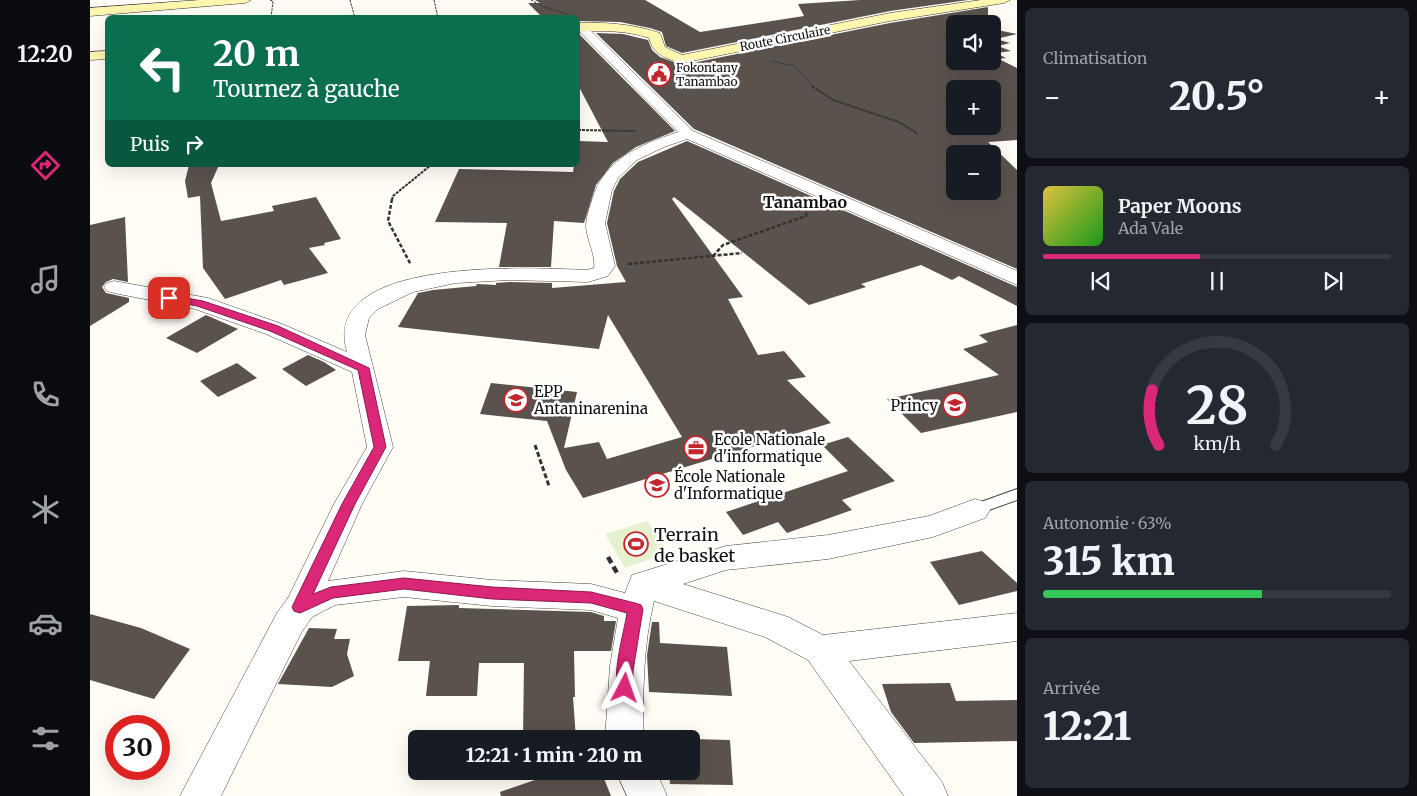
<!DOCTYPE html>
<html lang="fr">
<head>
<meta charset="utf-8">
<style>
  body { margin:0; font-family:Merriweather,serif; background:#242831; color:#f1f3f6; height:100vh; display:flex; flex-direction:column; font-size:19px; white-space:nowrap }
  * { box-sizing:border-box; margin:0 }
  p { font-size:16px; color:#9ea1a6 }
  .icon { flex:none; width:28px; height:28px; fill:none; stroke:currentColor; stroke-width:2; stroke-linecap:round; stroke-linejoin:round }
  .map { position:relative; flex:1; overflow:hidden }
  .details { display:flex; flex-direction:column; gap:8px; padding:8px; background:#0d0f14; width:400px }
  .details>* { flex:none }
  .top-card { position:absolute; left:15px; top:15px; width:475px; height:152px; border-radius:8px; box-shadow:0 5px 20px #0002; background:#0b6e4f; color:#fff; overflow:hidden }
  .fabs { position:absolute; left:856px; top:15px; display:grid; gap:10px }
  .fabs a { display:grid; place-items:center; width:55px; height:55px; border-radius:8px; background:#171b24; box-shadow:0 5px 20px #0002; font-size:25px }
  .speed { position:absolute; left:15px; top:715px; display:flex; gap:10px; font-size:25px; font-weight:700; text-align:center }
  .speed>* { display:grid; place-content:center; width:65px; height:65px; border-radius:50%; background:#171b24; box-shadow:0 5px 20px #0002; line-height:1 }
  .speed .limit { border:8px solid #d22; background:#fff; color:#111 }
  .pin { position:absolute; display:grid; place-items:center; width:42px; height:42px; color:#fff; margin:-21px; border-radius:10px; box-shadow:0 2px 8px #0006 }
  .me { position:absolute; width:55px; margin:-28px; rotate:4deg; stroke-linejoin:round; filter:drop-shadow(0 0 4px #0008) }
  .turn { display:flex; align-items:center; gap:18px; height:105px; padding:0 25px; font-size:22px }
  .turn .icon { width:65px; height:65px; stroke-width:2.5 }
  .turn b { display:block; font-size:35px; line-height:42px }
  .then { display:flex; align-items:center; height:48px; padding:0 25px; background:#0003; gap:10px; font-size:19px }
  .big { font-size:38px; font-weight:800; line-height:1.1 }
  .details .card { flex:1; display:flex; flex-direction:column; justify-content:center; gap:8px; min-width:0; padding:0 18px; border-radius:8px; background:#242831 }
  .details .dial { align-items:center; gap:0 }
  .dial svg { height:130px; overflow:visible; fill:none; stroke:#363941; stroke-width:7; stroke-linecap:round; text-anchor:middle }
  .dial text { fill:#f1f3f6; stroke:none }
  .song { display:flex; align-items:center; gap:15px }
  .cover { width:60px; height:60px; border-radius:8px; background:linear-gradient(135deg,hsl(50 70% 55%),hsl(120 70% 35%)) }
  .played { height:5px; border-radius:2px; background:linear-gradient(90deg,#db2777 45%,#363941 45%) }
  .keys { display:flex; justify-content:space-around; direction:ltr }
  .heat { display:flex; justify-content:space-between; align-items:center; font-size:28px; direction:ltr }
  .charge { height:8px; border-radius:4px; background:linear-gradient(90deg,#34c759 63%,#363941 0) }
  .trip { position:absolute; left:318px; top:730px; width:292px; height:50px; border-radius:8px; background:#171b24; box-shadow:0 5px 20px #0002; font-weight:800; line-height:50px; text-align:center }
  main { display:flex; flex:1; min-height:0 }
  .tab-bar { display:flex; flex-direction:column; width:90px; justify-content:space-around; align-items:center; background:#090b0e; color:#9ea1a6 }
  .tab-bar .icon { width:35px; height:35px }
  .tab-bar .selected { color:#db2777 }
  .tab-bar b { font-size:22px; color:#f1f3f6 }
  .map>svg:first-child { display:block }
  .pitch { fill:#e6f2cf }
  .building { fill:#5a524d; fill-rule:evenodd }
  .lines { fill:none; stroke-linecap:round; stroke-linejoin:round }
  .lane-casing { stroke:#444; stroke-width:2 }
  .street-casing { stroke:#444; stroke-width:1 }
  .secondary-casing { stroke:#333; stroke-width:1 }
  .path-far4 { stroke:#333; stroke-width:1; stroke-dasharray:2.5 1; stroke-linecap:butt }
  .path-far3 { stroke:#333; stroke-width:2; stroke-dasharray:3 1; stroke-linecap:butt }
  .path-far2 { stroke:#333; stroke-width:2.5; stroke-dasharray:4 2; stroke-linecap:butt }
  .path-far1 { stroke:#333; stroke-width:3; stroke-dasharray:5 2.5; stroke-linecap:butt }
  .path { stroke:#333; stroke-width:4.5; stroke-dasharray:7 4; stroke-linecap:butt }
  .lane { fill:#fff; fill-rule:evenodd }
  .street { fill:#fff; fill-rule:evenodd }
  .secondary { fill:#fff6b0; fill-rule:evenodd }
  .route { fill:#db2777; stroke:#8e194d }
  .labels { text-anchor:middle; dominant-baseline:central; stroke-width:5; stroke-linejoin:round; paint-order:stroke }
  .far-street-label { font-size:12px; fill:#111; stroke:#fff }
  .far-poi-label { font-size:12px; fill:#111; stroke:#fff; text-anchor:start }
  .poi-label { font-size:15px; fill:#111; stroke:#fff; text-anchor:start }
  .far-district-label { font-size:16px; font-weight:bold; fill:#111; stroke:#fff }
  .near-poi-label { font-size:18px; fill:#111; stroke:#fff; text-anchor:start }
</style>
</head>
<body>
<main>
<nav class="tab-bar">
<b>12:20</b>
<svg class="icon selected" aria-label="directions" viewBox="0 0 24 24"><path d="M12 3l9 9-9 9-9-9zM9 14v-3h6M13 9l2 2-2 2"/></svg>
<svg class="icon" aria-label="music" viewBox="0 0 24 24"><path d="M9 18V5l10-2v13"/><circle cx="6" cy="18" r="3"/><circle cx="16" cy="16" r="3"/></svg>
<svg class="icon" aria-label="phone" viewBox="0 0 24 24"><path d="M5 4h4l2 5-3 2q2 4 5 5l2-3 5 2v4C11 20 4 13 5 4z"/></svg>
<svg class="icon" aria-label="climate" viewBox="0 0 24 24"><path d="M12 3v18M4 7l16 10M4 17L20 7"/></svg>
<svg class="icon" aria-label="car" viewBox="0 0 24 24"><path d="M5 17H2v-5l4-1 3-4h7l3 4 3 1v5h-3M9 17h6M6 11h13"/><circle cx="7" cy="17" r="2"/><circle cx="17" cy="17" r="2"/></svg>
<svg class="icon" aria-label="filters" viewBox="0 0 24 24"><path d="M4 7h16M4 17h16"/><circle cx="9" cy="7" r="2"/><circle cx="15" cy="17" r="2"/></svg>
</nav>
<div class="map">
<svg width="927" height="796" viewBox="0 0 927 796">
  <rect width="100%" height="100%" fill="#fffdf5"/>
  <polygon class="pitch" points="557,521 579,553 535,568 515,534"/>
  <g class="building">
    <polygon points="445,0 555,0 610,32 714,16 708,4 770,0 878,0 800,11 592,53 576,46 572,32 560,28 530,22 488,21 488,18 453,18 438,3 450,3"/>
    <path d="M 898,7 L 898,17 L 866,20 L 882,24 L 865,24 L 865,61 L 902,61 L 902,29 L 927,34 L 906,39 L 920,43 L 908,46 L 921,51 L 906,53 L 916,58 L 909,59 L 927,68 L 927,140 L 898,142 L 927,170 L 927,269 L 604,129 L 506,33 L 533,34 L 558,40 L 562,50 L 570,57 L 592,65 L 800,23 ZM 865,89 L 902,89 L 902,126 L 865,126 ZM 865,154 L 902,154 L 902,191 L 865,191 Z"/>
    <polygon points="488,33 585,131 546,147 523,163 506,185 494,223 464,221 461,267 409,267 417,223 345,222 369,169 483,172 484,165 488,165 488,141 518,142 488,85"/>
    <polygon points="597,141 927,287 927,306 869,276 862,280 831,265 771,284 776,287 719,305 584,197 582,199 653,297 638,299 668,355 694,351 716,377 697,380 741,423 493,498 476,470 457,421 390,414 401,383 487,392 474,448 509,442 517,459 592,437 518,315 509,349 308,327 328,293 343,290 386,286 387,284 406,285 406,283 419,282 462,283 462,288 536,282 527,266 517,223 524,191 530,179 548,162"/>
    <polygon points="99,165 129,165 121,183 131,221 184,211 182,206 226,197 251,239 234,243 235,245 219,248 238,273 194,285 191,280 135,299 113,268 110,196 98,198 95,181"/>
    <polygon points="35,217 38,282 23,279 16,282 12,287 16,293 39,298 39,302 0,326 0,225"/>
    <polygon points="116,315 148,329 107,353 76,338"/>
    <polygon points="927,325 927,412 831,433 797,399 909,375 873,349 898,342 889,335"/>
    <polygon points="218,355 234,362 246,370 216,386 192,369"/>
    <polygon points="147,363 167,378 128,397 110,381"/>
    <polygon points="758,437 805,481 752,500 762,510 697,533 688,522 653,535 636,512 758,471 732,445"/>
    <polygon points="892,551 927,583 927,591 869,605 840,562"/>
    <polygon points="369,605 369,608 501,612 514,616 514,621 526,621 521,651 484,651 485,697 483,697 486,739 433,739 434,663 389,663 387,696 336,696 340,661 308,661 317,606"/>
    <polygon points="0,614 51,628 100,649 64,699 0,680"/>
    <polygon points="562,622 569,622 570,643 637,647 642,696 559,692 557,655"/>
    <polygon points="219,628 247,629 244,639 260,639 257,654 264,676 242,687 188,684"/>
    <polygon points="860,683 866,701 927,700 927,741 824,743 801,712 792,684"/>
    <polygon points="601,739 640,740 643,785 580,784 579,771 601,771"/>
    <polygon points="471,771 511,771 521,796 411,796 410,792"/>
  </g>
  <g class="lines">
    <g class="lane-casing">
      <polygon id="lane" points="927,489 927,500 885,515 880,514 878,510 880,506"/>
    </g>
    <g class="street-casing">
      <g id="street">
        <path d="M 488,23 L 494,24 L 603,131 L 927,271 L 927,285 L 597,139 L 574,147 L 547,160 L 528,178 L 522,190 L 515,223 L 525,266 L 518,276 L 498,282 L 419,280 L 366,283 L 323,292 L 288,309 L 279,318 L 275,335 L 303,447 L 272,504 L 238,581 L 314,571 L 402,580 L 501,584 L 535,593 L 542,575 L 636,546 L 738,535 L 839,516 L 885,499 L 895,502 L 900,510 L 895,518 L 843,537 L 738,559 L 636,570 L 593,584 L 698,617 L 733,635 L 927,613 L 927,641 L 759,661 L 852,782 L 858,796 L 814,796 L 718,660 L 675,637 L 564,601 C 553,646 553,692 553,739 L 515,739 L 520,666 L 528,618 L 501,610 L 402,606 L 314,597 L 245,605 L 222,617 L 211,633 L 131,796 L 90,796 L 187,613 L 198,598 L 244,504 L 277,447 L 262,372 L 176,334 L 105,309 L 24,293 L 17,291 L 14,287 L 17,283 L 24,281 L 118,298 L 192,324 L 257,352 C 228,255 445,268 497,270 L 504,268 C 506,256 497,240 496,227 C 496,218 499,209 502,200 C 514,159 550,145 588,132 L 488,30 Z"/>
        <polygon points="526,771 566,771 577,796 537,796"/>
      </g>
    </g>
    <g class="secondary-casing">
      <g id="secondary">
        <polygon points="110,0 161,0 155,3 0,16 0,8"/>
        <path d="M 891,0 L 920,0 L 914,3 L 800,21 L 592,63 C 577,59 563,55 559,38 C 536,30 512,31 488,31 L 488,23 C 516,22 543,24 570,33 L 575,47 L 592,55 L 800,13 Z"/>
        <polygon points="18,51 18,59 0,60 0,52"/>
      </g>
    </g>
    <g class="path-far4">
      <polyline points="180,0 183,1 181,18"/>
      <polyline points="260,0 265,18"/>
      <polyline points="344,0 348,18"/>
      <polyline points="441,0 454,7 477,14"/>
      <polyline points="682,61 704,66 724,87"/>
    </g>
    <g class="path-far3">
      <polyline points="722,86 743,100 809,122 828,134"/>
      <polyline points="488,130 545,131"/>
      <polyline points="302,200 303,196 341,165"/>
    </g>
    <g class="path-far2">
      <polyline points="302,199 298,221 321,265"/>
      <polyline points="623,256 633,245 716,216 717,210"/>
      <polyline points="538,264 652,253"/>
    </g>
    <polyline class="path-far1" points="445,445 459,486"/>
    <polyline class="path" points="518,557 527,573"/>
    <use href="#lane" class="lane"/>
    <use href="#street" class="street"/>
    <use href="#secondary" class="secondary"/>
  </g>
  <path class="route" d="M 79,295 L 113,301 L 188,326 L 279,368 L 296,447 L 265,504 L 223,594 L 241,587 L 314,578 L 402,587 L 501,592 L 545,603 L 551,605 L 553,609 L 543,671 L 543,688 L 541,693 L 535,695 L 529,693 C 521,675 534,633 537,613 L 501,603 L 402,599 L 314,589 L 243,598 L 210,613 L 204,611 L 202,607 L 252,504 L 284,447 L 268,370 L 180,331 L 107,306 L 75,300 L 74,298 Z"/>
  <defs>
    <g id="civic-ring" transform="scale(1.25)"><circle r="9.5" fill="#fff" stroke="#c4262e" stroke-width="1.5"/><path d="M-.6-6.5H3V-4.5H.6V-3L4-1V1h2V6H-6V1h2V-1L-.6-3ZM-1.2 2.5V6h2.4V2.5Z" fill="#c4262e"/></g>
    <g id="school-ring" transform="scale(1.25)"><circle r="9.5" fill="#fff" stroke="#c4262e" stroke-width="1.5"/><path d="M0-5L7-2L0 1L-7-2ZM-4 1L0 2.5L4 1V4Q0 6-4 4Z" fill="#c4262e"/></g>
    <g id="office-ring" transform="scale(1.25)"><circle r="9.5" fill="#fff" stroke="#c4262e" stroke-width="1.5"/><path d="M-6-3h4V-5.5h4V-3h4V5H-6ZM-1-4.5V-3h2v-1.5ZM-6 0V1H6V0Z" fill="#c4262e"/></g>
    <g id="university-ring" transform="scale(1.25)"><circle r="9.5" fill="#fff" stroke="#c4262e" stroke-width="1.5"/><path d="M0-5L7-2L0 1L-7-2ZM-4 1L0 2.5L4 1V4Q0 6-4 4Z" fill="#c4262e"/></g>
    <g id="stadium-ring" transform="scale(1.25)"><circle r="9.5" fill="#fff" stroke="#c4262e" stroke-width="1.5"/><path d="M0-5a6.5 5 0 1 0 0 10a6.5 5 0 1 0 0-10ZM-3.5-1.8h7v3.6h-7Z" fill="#c4262e"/></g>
  </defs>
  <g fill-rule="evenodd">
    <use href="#civic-ring" x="569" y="74"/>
    <use href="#school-ring" x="426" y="400"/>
    <use href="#school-ring" x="865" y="405"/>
    <use href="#office-ring" x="606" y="448"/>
    <use href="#university-ring" x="567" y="485"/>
    <use href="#stadium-ring" x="546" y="544"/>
  </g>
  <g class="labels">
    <g class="far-street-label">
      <text transform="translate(695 38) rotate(-11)">Route Circulaire</text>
    </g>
    <g class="far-poi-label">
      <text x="586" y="67">Fokontany<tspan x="586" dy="14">Tanambao</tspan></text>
    </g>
    <g class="poi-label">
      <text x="444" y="391">EPP<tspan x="444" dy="17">Antaninarenina</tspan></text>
      <text x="848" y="405" text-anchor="end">Princy</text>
      <text x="624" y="439">Ecole Nationale<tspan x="624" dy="17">d'informatique</tspan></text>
      <text x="584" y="476">École Nationale<tspan x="584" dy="17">d'Informatique</tspan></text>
    </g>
    <g class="far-district-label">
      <text x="715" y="202">Tanambao</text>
    </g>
    <g class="near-poi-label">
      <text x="564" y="534">Terrain<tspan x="564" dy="21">de basket</tspan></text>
    </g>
  </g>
</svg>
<div class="fabs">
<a><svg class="icon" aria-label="sound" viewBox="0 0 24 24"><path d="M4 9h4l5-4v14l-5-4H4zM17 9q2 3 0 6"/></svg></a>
<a>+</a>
<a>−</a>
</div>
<div class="speed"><div class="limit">30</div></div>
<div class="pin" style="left:79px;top:298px;background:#d93025"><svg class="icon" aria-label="arrive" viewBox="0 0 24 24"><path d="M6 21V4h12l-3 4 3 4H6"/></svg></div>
<svg class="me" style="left:535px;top:688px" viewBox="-20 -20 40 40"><path d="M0-17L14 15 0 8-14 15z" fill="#db2777" stroke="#fff" stroke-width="4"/></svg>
<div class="trip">12:21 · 1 min · 210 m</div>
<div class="top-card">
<div class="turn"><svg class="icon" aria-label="left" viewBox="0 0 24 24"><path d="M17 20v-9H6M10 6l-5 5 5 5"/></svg><div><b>20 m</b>Tournez à gauche</div></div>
<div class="then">Puis<svg class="icon" aria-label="right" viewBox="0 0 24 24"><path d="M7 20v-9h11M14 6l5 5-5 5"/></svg></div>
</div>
</div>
<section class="details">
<div class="card"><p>Climatisation</p>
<div class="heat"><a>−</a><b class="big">20.5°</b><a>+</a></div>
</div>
<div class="card">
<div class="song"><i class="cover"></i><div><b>Paper Moons</b><p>Ada Vale</p></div></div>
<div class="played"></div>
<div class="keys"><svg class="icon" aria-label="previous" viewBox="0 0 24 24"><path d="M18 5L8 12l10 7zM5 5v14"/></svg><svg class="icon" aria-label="pause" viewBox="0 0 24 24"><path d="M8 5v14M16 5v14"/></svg><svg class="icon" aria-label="next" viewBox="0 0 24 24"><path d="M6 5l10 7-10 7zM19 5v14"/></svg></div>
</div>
<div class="card dial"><svg viewBox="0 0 100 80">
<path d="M14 69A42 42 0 1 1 86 69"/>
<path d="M14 69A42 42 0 0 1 10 35" stroke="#db2777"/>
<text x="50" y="56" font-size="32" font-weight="700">28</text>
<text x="50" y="72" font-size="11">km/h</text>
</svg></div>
<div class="card"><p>Autonomie · 63%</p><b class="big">315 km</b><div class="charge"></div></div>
<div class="card"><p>Arrivée</p><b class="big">12:21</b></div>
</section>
</main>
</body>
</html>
